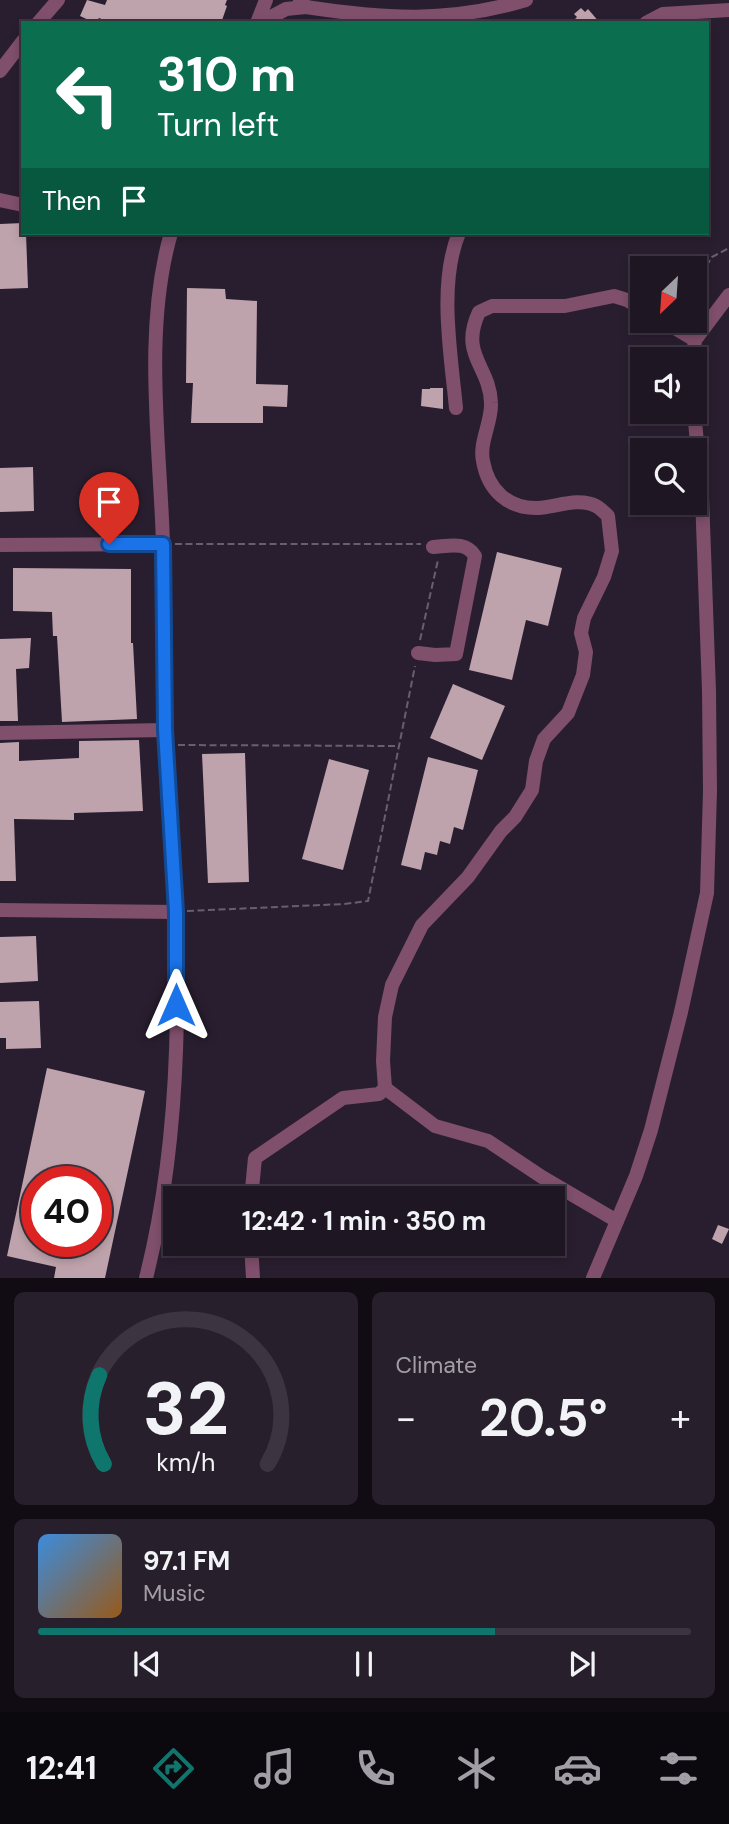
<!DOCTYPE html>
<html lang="en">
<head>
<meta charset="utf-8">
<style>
  body { margin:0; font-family:"DM Sans",sans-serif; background:#271f2b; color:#f1f3f6; height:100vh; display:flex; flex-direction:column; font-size:26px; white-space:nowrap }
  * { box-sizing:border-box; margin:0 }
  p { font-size:23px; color:#a19fa6 }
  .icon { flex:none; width:38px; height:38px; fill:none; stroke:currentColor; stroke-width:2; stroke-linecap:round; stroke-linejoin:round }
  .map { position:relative; height:1278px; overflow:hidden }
  .details { display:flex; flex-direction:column; gap:14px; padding:14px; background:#110c13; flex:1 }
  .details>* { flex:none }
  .banner { position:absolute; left:21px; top:21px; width:688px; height:214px; border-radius:0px; box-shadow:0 4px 10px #0003,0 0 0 2px #3c3541; background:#0b6e4f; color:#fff; overflow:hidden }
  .needle { width:46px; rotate:205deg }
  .controls { position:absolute; left:630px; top:256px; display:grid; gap:14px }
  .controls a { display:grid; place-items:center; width:77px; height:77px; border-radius:0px; background:#1f1623; box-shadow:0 4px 10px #0003,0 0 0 2px #3c3541; font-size:35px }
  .speed { position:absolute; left:21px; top:1166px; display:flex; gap:14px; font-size:35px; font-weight:700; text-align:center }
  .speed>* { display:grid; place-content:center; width:91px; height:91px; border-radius:50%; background:#1f1623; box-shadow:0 4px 10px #0003,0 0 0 2px #3c3541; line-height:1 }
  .speed .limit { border:10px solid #d22; background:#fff; color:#111 }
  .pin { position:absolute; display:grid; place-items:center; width:60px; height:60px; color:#fff; margin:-72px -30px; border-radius:50% 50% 50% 0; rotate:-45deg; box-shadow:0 0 7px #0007 }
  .pin .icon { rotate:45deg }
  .me { position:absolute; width:77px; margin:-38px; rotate:0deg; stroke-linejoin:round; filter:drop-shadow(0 0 5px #0008) }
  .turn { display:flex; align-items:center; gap:24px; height:147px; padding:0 21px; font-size:32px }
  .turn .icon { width:91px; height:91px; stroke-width:2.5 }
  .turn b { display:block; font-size:49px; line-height:60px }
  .then { display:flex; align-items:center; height:66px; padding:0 21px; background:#0003; gap:14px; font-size:26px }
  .big { font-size:52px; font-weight:700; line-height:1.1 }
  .details .tile { flex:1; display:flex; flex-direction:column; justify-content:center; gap:10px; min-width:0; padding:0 24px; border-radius:10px; background:#271f2b }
  .details .dial { align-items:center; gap:0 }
  .dial svg { height:182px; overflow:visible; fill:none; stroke:#3c3541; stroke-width:7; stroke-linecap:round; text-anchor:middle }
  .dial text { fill:#f1f3f6; stroke:none }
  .song { display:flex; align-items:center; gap:21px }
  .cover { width:84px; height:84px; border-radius:10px; background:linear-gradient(135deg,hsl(210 70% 55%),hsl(30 70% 35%)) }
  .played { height:7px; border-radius:4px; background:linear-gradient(90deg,#0f766e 70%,#3c3541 70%) }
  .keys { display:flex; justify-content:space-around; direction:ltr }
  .heat { display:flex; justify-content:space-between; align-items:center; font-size:38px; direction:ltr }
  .details .tiles { flex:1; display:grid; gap:14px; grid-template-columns:1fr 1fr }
  .tile:last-child { grid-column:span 2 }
  .trip { position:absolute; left:163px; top:1186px; width:402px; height:70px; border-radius:0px; background:#1f1623; box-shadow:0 4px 10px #0003,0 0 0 2px #3c3541; font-weight:700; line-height:70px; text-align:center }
  .tab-bar { display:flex; height:112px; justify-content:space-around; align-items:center; background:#0c090e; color:#a19fa6 }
  .tab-bar .icon { width:49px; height:49px }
  .tab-bar .on { color:#0f766e }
  .tab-bar b { font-size:32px; color:#f1f3f6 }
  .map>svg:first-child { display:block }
  .building { fill:#bfa3ac; fill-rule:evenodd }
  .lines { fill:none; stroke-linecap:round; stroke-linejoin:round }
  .path { stroke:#685f6e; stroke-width:2; stroke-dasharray:7 3.5; stroke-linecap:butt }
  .minor { stroke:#7f4f6b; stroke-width:14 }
  .route-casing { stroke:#114b97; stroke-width:18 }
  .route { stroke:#1a73e8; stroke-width:12 }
</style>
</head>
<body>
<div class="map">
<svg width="729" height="1278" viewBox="0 0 729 1278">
  <rect width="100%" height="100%" fill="#291e2f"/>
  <g class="building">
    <polygon points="87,0 105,5 107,0 227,0 225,5 227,6 221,23 112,23 99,18 95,23 80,16"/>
    <polygon points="581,8 585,12 588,9 600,23 571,23 577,17 574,14"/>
    <polygon points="23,223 23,233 26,233 28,288 0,289 0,224"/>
    <polygon points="187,288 225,289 226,299 257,301 256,384 288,385 287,407 263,406 263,423 191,423 193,383 186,383"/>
    <polygon points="430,388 443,388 443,409 421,406 422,389 430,389"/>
    <polygon points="33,467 34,511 0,512 0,468"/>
    <polygon points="497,552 562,568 548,626 526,620 512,680 469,670"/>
    <polygon points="13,568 131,569 131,643 133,643 137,719 62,722 57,636 53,636 52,612 13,611"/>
    <polygon points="31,638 29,668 16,669 18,721 0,721 0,639"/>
    <polygon points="453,684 505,706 482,760 430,738"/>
    <polygon points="139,740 143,811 74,813 74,820 14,819 16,881 0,881 0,743 19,742 19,761 79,758 79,741"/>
    <polygon points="245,753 249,882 208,883 202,754"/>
    <polygon points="428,757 478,770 463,830 454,827 450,844 440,841 437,855 425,852 421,870 401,865"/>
    <polygon points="329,759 369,770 343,870 302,859"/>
    <polygon points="36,936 38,981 0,983 0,937"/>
    <polygon points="39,1001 41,1048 6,1049 6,1038 0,1038 0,1002"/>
    <path d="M 47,1068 L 145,1091 L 105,1278 L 54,1278 L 56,1267 L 7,1256 ZM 37,1181 L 96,1181 L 96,1241 L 37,1241 Z"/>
    <polygon points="718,1225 729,1229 722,1244 712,1239"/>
  </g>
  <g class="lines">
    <g class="path">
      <polyline points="695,284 712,257 729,248"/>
      <polyline points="175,544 421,544"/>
      <polyline points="420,640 438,560"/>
      <polyline points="178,745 399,746"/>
      <polyline points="187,911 344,904 368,901 415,666"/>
    </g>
    <g class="minor">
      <path d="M 306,7 C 384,19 449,23 526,0"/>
      <polyline points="38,23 58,0"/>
      <polyline points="257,23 266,0"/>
      <polyline points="260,23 286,9 306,7 300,1"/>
      <polyline points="646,23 663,14 729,10"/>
      <polyline points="0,71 23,41"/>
      <polyline points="0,200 23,205"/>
      <polyline points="661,320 695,340"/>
      <polyline points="693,359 695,340 729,295"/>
      <path d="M 456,408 C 451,355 438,283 459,233"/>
      <polyline points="0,545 163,544"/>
      <path d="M 418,653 L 435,655 L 456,654 L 475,556 C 466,541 449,546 433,547"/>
      <polyline points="0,733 165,730"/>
      <polyline points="0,910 176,912"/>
      <polyline points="385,1088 435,1126 488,1141 542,1177 617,1221"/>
      <path d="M 251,1199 L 255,1158 L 343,1098 L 379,1094 L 385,1088 L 383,1061 L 385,1017 L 392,985 L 422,925 L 468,877 L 501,831 L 515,817 L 532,790 L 536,761 L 544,739 L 568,713 L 583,675 L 586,652 L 581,633 L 584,618 L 604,577 L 612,551 L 608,516 C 605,513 600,508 596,506 C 579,497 556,507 538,508 C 508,509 488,490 483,461 C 479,442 492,422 491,403 C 490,366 459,355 479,312 L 492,306 L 565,306 L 614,296 L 627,300 L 642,309"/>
      <polyline points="251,1244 253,1278"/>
      <path d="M 146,1278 C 184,1128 180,968 171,814 C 170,786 167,758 165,730 C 163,668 165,606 163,544 C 160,444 143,330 171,233"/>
      <polyline points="593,1278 636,1176 651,1130 681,1012 707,893 710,791 709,691 702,496 694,411"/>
    </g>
  </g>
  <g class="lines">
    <g class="route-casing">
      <polyline id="route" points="109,544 163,544 165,730 176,912 176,1005"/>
    </g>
    <use href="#route" class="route"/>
  </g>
</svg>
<div class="controls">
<a><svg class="needle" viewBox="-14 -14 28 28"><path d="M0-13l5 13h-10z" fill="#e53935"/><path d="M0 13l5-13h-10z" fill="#a19fa6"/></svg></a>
<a><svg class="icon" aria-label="sound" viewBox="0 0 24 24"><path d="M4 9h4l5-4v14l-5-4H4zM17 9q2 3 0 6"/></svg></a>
<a><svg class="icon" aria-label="search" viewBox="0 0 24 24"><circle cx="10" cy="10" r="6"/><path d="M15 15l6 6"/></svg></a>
</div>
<div class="speed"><div class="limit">40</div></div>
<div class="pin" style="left:109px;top:544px;background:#d93025"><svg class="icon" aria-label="arrive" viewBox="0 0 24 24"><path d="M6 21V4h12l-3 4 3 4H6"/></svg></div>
<svg class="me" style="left:176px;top:1005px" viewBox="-20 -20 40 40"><path d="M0-17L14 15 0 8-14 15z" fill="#1a73e8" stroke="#fff" stroke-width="4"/></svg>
<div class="trip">12:42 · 1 min · 350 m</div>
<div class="banner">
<div class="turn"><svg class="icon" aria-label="left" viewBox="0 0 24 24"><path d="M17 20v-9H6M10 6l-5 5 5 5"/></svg><div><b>310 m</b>Turn left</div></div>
<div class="then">Then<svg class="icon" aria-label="arrive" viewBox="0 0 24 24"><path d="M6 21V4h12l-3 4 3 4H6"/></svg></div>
</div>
</div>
<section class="details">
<div class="tiles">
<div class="tile dial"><svg viewBox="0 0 100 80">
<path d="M14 69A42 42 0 1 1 86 69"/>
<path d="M14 69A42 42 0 0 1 12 30" stroke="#0f766e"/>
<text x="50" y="56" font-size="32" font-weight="700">32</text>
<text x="50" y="72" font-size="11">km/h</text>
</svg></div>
<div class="tile"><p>Climate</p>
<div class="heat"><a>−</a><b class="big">20.5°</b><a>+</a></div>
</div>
<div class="tile">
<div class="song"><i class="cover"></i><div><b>97.1 FM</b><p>Music</p></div></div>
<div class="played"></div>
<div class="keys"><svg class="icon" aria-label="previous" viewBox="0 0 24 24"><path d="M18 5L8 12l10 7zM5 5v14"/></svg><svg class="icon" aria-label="pause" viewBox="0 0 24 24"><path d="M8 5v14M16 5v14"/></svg><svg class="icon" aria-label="next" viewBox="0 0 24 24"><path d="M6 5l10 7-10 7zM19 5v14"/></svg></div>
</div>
</div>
</section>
<nav class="tab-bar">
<b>12:41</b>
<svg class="icon on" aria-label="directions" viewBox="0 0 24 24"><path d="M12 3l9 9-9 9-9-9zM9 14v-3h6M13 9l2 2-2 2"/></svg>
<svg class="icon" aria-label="music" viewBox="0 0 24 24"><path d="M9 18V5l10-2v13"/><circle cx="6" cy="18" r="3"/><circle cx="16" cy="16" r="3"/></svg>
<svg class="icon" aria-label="phone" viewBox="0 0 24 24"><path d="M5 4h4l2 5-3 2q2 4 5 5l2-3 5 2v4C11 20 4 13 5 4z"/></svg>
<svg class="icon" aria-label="climate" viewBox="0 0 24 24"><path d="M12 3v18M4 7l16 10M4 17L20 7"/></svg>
<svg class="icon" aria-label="car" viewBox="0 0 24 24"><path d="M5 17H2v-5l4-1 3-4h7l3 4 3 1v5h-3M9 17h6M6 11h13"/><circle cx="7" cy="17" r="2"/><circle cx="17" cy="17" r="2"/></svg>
<svg class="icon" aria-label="filters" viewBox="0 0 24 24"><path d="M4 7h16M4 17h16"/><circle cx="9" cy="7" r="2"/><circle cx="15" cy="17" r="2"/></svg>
</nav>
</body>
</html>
